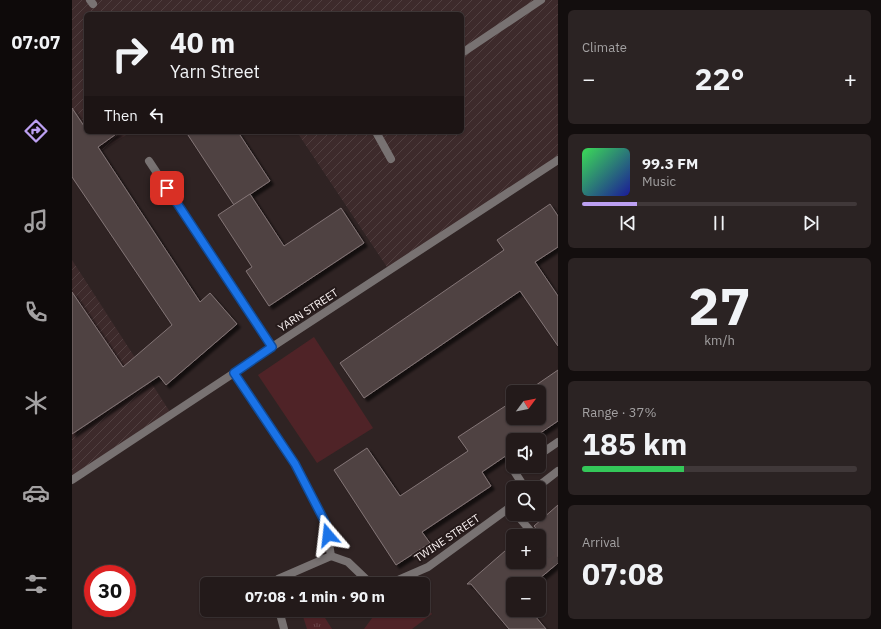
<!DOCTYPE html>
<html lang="en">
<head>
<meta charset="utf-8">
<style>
  body { margin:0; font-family:"IBM Plex Sans",sans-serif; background:#2b2323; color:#f1f3f6; height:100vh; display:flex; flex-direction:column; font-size:15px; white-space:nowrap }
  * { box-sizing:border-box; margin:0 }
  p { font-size:13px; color:#a3a1a2 }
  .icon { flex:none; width:22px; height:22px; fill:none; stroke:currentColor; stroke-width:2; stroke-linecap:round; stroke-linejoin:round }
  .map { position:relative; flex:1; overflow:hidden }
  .details { display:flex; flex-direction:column; gap:10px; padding:10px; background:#130e0e; width:323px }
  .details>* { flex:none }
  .guide { position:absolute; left:12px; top:12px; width:380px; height:122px; border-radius:6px; box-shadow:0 1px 3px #0004,0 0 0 1px #403839; background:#231a1a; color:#f1f3f6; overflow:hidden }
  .needle { width:26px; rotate:58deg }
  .controls { position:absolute; left:434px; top:385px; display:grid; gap:8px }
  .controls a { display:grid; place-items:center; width:40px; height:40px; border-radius:6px; background:#231a1a; box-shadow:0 1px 3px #0004,0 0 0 1px #403839; font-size:20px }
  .speed { position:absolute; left:12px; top:565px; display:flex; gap:8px; font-size:20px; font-weight:700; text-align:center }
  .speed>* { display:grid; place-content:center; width:52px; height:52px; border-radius:50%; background:#231a1a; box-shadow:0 1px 3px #0004,0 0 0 1px #403839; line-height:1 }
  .speed .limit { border:6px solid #d22; background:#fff; color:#111 }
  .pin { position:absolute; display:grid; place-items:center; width:34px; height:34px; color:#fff; margin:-17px; border-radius:8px; box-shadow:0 2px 6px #0006 }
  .me { position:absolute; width:44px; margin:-22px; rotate:343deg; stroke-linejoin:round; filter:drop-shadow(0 0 3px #0008) }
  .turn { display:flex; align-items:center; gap:14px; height:84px; padding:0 20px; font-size:18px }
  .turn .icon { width:52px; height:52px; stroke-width:2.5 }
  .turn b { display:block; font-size:28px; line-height:34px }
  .then { display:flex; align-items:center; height:38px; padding:0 20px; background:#0003; gap:8px; font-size:15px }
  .big { font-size:30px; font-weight:800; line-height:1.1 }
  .details .widget { flex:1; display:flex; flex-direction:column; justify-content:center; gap:6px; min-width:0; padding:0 14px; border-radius:6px; background:#2b2323 }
  .details .dial { align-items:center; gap:0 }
  .dial b { font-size:52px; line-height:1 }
  .song { display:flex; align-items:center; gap:12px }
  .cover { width:48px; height:48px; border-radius:6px; background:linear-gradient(135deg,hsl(130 70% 55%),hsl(240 70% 35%)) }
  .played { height:4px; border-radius:2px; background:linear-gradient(90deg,#bca0f2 20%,#403839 20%) }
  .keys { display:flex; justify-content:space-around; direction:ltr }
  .heat { display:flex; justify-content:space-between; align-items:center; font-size:22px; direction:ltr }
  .charge { height:6px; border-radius:3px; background:linear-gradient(90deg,#34c759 37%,#403839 0) }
  .trip { position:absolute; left:128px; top:577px; width:230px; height:40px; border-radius:6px; background:#231a1a; box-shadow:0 1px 3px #0004,0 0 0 1px #403839; font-weight:800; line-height:40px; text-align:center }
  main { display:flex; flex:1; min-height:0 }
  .tabs { display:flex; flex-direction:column; width:72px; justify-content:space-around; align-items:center; background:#0e0a0a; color:#a3a1a2 }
  .tabs .icon { width:28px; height:28px }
  .tabs .selected { color:#bca0f2 }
  .tabs b { font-size:18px; color:#f1f3f6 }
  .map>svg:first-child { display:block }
  .industrial { fill:url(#industrial-furrows) }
  .grass { fill:url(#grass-tufts) }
  .green { fill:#4f2327 }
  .building { fill:#504343; stroke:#837576; filter:url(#shadow) }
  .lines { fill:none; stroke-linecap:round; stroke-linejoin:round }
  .minor-tunnel { stroke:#4d4242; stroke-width:8; stroke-dasharray:8 4; stroke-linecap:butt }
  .service { stroke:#787272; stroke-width:8 }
  .minor { stroke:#787272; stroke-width:8 }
  .route-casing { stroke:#114b97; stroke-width:10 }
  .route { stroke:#1a73e8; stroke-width:7 }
  .labels { text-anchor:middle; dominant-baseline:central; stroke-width:4; stroke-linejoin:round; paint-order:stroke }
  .street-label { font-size:11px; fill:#faf2f2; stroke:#251a1a }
</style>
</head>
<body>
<main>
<nav class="tabs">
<b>07:07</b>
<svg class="icon selected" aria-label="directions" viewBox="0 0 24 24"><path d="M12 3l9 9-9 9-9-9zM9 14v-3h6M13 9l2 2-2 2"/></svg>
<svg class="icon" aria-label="music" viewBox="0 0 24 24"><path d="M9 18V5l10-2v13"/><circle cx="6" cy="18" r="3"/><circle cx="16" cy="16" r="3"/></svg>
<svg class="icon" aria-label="phone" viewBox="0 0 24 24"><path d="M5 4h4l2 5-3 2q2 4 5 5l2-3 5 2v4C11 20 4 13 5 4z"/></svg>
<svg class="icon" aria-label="climate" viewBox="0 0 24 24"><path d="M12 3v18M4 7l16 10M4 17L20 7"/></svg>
<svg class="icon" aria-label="car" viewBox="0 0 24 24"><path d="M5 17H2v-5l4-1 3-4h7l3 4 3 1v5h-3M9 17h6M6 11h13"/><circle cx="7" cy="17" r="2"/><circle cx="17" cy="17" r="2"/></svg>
<svg class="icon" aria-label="filters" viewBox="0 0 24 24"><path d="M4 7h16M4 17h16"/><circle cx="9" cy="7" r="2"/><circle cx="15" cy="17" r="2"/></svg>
</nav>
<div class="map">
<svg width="486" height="629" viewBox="0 0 486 629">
  <defs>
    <pattern id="industrial-furrows" width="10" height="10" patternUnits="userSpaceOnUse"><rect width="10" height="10" fill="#3d2a2b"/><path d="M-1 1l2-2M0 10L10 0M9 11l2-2" fill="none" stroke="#503f40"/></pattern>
    <pattern id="grass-tufts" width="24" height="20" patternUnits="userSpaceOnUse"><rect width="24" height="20" fill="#4f2327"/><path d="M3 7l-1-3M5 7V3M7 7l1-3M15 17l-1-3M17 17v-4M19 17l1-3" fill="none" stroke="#694347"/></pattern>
    <filter id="shadow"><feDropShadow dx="3.5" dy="3.5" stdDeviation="1" flood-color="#0009"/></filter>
  </defs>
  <rect width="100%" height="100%" fill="#2f2323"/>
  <g class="industrial">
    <polygon points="0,0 486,0 486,160 317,270 225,132 390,132 390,14 14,14 14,132 59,132 0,169"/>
    <polygon points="0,260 100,415 0,480"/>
  </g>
  <polygon class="grass" points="229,610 248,610 260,629 235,629"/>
  <g class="green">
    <polygon points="242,337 301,428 245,463 186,375"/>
    <polygon points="351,602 360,614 340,629 292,629 306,610 351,610"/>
  </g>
  <g class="building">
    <polygon points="0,108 14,129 14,132 47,132 26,147 128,302 138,293 165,324 94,385 87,376 0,434 0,292 51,367 100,325 0,177"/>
    <polygon points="114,132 166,132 198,181 162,205"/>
    <polygon points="178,194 212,246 269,208 292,243 197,306 174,271 180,267 146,215"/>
    <polygon points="478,204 486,216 486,247 463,262 486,296 486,346 448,291 292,398 268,363 432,250 425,240"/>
    <polygon points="486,370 486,421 458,440 441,440 441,451 410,472 419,486 350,532 358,543 324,565 262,470 295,448 328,496 396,451 386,437 441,401 441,418 467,418 467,392 454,392"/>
    <polygon points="486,505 486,563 461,584 436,584 441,590 441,610 458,610 474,629 437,629 399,584 395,584 441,544 441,562 467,562 467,540 468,535 467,532 462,526"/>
  </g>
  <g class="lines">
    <polyline class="minor-tunnel" points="467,541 486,563"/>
    <g class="service">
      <polyline points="18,0 21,4"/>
      <polyline points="390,53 469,0"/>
      <polyline points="304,132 319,159"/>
      <polyline points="467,455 486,442"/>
      <polyline points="450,466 442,471 453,488"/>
    </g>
    <g class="minor">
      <polyline points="77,161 200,347"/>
      <polyline points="162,373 223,464 254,524 259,556 206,579 206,584"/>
      <polyline points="0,480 162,373 200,347 486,160"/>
      <polyline points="464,488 486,471"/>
      <polyline points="444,514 463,536"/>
      <polyline points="259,556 276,562 299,584 302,584"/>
      <polyline points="317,584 356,567 441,505"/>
      <polyline points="207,610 212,629"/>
    </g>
  </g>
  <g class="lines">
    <g class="route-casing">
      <polyline id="route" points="95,188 200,347 162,373 223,464 254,524 256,535"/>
    </g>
    <use href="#route" class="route"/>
  </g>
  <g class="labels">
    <g class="street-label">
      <text transform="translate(236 310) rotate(-33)">YARN STREET</text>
      <text transform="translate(375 538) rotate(-34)">TWINE STREET</text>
    </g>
  </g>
</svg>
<div class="controls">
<a><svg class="needle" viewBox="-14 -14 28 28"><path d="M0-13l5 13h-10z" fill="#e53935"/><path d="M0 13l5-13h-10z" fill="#a3a1a2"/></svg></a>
<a><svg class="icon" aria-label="sound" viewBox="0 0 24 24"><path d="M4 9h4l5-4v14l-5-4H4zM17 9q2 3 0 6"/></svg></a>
<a><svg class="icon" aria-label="search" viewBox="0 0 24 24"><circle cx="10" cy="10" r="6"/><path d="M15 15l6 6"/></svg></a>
<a>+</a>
<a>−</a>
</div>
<div class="speed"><div class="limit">30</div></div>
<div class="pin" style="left:95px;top:188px;background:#d93025"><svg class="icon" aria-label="arrive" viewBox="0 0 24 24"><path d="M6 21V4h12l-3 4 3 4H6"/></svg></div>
<svg class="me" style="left:256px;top:535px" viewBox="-20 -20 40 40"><path d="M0-17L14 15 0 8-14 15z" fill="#1a73e8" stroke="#fff" stroke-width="4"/></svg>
<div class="trip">07:08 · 1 min · 90 m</div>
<div class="guide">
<div class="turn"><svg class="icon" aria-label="right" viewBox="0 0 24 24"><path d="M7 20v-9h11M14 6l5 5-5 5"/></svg><div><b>40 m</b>Yarn Street</div></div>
<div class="then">Then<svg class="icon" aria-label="left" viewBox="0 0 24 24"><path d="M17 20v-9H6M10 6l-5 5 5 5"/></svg></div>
</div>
</div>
<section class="details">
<div class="widget"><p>Climate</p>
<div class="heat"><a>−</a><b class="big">22°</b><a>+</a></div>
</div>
<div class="widget">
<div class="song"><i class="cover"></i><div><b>99.3 FM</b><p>Music</p></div></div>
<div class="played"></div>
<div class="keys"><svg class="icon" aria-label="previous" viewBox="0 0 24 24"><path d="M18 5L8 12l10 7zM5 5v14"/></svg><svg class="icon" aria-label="pause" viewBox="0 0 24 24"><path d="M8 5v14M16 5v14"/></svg><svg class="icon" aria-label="next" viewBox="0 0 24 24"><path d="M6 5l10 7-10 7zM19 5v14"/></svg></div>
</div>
<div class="widget dial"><b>27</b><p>km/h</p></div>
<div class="widget"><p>Range · 37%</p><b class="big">185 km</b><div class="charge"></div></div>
<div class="widget"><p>Arrival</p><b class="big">07:08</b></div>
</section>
</main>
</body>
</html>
